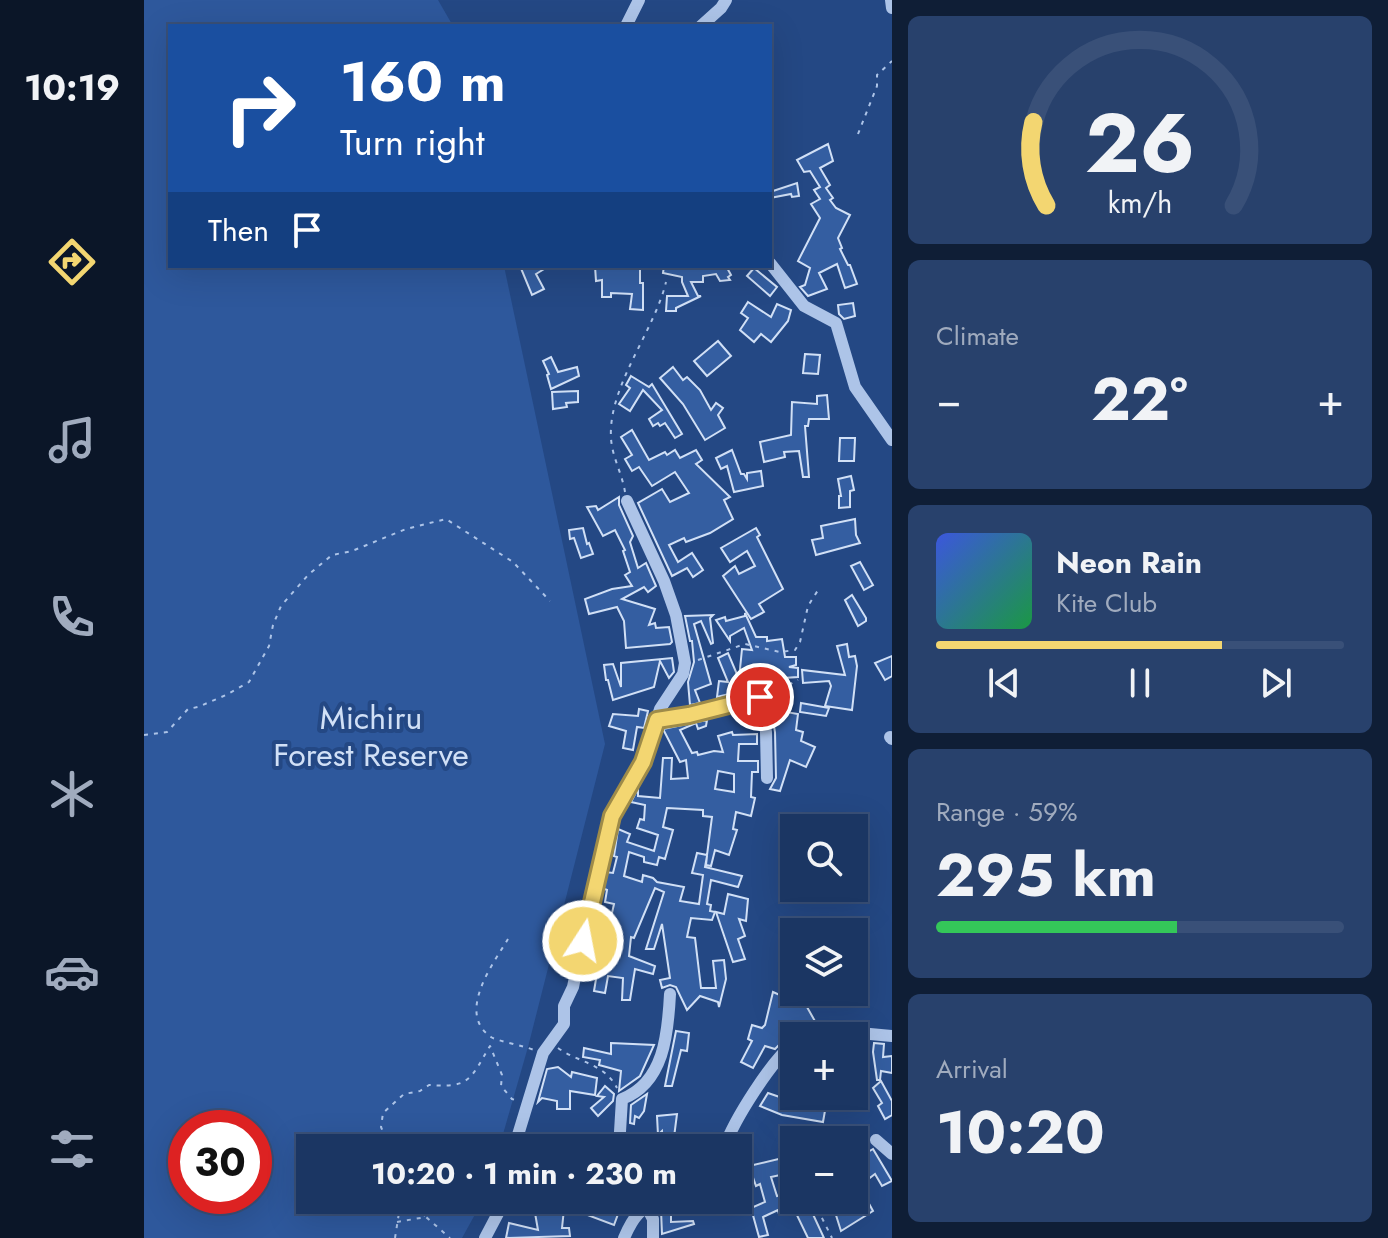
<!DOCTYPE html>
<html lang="en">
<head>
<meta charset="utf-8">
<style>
  body { margin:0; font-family:Jost,sans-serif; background:#28416c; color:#f1f3f6; height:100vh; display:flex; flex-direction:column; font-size:30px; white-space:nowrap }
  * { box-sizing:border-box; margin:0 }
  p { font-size:26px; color:#a0abbe }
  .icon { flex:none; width:44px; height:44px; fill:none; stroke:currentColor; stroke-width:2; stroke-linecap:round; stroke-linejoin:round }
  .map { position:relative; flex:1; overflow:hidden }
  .sheet { display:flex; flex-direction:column; gap:16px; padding:16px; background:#0f1e36; width:496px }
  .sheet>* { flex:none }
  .guide { position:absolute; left:24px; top:24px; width:604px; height:244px; border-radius:0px; box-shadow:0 8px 32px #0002,0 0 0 2px #395078; background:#1a4fa0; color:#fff; overflow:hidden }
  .tools { position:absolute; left:636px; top:814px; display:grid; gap:16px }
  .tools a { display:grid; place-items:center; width:88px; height:88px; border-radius:0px; background:#1b3663; box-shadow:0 8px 32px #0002,0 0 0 2px #395078; font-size:40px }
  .speed { position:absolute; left:24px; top:1110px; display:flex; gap:16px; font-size:40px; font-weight:700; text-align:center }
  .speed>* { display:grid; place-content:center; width:104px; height:104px; border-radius:50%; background:#1b3663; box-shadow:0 8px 32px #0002,0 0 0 2px #395078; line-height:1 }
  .speed .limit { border:12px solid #d22; background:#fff; color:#111 }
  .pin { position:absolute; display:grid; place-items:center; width:68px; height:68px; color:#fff; margin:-34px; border:4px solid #fff; border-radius:50%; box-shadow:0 2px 8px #0007 }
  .me { position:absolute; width:88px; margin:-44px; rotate:11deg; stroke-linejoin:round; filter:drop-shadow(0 0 6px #0008) }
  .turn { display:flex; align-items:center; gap:28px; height:168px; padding:0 40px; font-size:36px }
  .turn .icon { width:104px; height:104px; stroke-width:2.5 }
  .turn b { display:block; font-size:56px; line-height:68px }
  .then { display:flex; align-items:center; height:76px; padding:0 40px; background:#0003; gap:16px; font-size:30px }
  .big { font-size:60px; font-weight:700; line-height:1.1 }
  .sheet .widget { flex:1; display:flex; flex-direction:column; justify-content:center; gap:12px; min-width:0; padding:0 28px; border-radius:12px; background:#28416c }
  .sheet .dial { align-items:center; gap:0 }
  .dial svg { height:208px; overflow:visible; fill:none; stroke:#395078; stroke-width:7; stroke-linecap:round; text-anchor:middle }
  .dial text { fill:#f1f3f6; stroke:none }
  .song { display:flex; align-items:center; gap:24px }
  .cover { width:96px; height:96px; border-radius:12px; background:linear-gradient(135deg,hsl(230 70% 55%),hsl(140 70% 35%)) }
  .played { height:8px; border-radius:4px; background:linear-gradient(90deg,#f3d671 70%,#395078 70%) }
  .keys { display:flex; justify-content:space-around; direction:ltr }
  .heat { display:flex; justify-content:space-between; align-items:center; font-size:44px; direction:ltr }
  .charge { height:12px; border-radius:6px; background:linear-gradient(90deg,#34c759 59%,#395078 0) }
  .trip { position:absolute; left:152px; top:1134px; width:456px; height:80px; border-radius:0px; background:#1b3663; box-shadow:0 8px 32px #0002,0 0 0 2px #395078; font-weight:700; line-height:80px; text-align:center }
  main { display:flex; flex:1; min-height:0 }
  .menu { display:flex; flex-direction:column; width:144px; justify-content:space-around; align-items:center; background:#0b1628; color:#a0abbe }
  .menu .icon { width:56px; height:56px }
  .menu .active { color:#f3d671 }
  .menu b { font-size:36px; color:#f1f3f6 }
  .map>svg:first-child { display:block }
  .green { fill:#2e589c; fill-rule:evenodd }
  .building { fill:#345ea1; stroke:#d1e0f6; stroke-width:2; fill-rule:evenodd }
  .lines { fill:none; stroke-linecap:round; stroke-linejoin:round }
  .path { stroke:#adc4e8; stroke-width:2; stroke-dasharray:4 6; stroke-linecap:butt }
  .minor { stroke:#adc4e8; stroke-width:12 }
  .route-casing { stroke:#9e8b49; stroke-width:20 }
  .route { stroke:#f3d671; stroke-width:14 }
  .labels { text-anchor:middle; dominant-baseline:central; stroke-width:8; stroke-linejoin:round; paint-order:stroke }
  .park-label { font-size:32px; fill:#d1e0f6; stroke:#244884 }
</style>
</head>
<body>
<main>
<nav class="menu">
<b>10:19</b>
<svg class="icon active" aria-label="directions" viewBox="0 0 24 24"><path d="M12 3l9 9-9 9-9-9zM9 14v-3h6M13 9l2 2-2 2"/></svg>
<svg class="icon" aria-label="music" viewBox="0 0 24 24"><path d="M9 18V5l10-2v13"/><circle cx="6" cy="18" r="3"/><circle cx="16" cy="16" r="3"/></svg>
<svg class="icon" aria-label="phone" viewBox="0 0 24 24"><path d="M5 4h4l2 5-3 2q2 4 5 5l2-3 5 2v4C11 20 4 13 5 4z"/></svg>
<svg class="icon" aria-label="climate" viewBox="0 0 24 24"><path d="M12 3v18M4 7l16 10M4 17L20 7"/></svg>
<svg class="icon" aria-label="car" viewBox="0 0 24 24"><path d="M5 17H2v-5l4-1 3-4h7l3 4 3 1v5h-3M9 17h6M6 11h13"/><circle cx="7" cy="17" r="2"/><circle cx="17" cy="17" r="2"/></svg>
<svg class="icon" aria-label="filters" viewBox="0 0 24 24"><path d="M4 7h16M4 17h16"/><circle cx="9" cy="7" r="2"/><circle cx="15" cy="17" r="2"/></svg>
</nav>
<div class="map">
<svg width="748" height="1238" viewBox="0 0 748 1238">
  <rect width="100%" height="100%" fill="#244884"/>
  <path class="green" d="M 0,0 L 294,0 L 309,26 L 26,26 L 26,266 L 360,266 L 461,744 L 384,1047 L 355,1148 L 166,1148 L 166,1200 L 339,1200 L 318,1238 L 0,1238 ZM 42,1128 L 110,1128 L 110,1196 L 42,1196 Z"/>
  <g class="building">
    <polygon points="684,144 689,161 676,168 686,185 682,188 689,198 686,200 692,208 706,215 694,238 698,248 696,249 704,265 706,265 713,284 701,288 693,264 675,273 683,289 664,296 656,287 661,285 666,268 654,261 676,218 667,204 676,199 670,190 676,187 666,171 660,172 653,160"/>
    <polygon points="653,183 655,196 648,197 647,194 626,198 626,192"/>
    <polygon points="376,266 405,266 392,274 400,289 388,295"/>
    <polygon points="451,266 496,266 496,283 499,283 499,310 486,309 488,294 467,293 467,297 458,297 458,280 452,281"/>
    <polygon points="520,266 582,266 587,275 584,277 586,280 576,281 572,274 559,276 559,282 547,282 554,296 557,296 532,308 532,311 522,311 523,296 544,296 538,282 538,277 519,273"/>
    <polygon points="610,268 633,287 626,296 603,276"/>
    <polygon points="604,302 627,317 633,304 647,310 644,321 627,342 617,334 610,342 596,330 604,318 597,313"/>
    <polygon points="709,303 711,316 700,319 695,314 694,305"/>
    <polygon points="574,341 587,356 563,376 550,361"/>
    <polygon points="661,354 676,355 674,374 659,373"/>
    <polygon points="407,357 414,372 433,367 435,376 407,389 403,375 405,374 399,361"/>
    <polygon points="529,367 539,380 543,377 556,390 567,410 572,403 579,408 574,415 581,428 561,440 539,404 516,378"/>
    <polygon points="487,376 505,387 508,384 538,434 531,438 521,423 516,426 514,423 509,426 505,419 518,410 499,390 486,411 475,404 486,388 482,385"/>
    <polygon points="434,391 434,402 422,403 423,407 409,409 408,392"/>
    <polygon points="683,395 685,419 665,419 664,426 661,426 665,477 659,477 655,451 640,452 641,457 620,462 616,442 647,435 648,402 673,404 673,396"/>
    <polygon points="488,430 505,460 521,452 523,455 531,450 536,458 552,450 558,460 552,464 586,497 580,500 589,519 566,533 542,542 540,538 525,545 534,562 548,553 559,570 549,577 543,568 528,576 494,503 518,489 526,502 545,493 531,472 508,486 495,467 488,471 481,459 488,455 477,437"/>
    <polygon points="696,438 711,438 710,461 695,461"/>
    <polygon points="588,450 597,474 600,474 603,479 603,473 617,471 619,486 590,492 583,466 577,469 572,458"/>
    <polygon points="707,476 710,490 706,491 706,507 695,508 695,496 697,496 694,479"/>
    <polygon points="475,497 475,505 489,536 486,542 494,568 502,563 512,586 504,592 500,587 478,599 511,609 505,625 511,623 512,628 525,627 528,642 526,644 482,648 480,621 473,607 445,614 441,599 468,589 488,586 481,575 486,572 479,551 481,550 471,530 459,536 443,507 452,506 454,510"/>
    <polygon points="711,519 712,535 716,543 672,555 668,540 679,538 677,526"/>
    <polygon points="439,528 443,544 445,543 449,554 437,558 430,538 426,539 425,530"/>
    <polygon points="612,528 616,535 613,537 639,589 615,604 620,612 607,619 579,576 591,566 595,574 611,566 603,551 586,562 577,548"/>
    <polygon points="716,562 729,585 720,590 707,566"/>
    <polygon points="708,595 722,618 722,621 714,626 701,600"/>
    <polygon points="601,613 612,637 623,637 623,641 638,639 641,657 652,657 652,665 645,667 654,668 654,677 624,679 625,684 573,697 575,681 584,682 574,658 584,653 595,679 598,649 608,650 600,628 586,636 586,641 572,620 581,617 582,621 601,616"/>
    <polygon points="569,615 566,618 569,643 567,644 557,621 550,624 567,684 551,690 556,703 546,705 544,682 550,662 548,641 546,641 541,616"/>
    <polygon points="703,644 705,657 711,656 713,666 708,710 681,706 687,686 685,681 659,683 658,670 701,675 693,646"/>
    <polygon points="748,656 748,676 741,680 731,663"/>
    <polygon points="528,658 530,672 525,678 516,661 510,687 469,700 464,680 462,680 460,665 469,664 477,687 477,663"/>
    <polygon points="625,697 636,697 636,711 654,714 652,730 659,732 657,741 671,747 662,767 646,760 636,791 626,789 632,778 631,732"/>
    <polygon points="657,703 685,708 682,716 656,712"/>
    <polygon points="495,709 504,711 500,728 493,727 489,750 479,748 482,731 465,726 469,714 494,716"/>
    <path d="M 563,720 L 562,726 L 554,729 L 552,723 L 536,730 L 548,753 L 553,752 L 554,755 L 570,751 L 579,752 L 574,736 L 588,732 L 589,735 L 613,734 L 613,744 L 595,744 L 594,761 L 614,761 L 614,772 L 608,772 L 607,797 L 611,798 L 607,816 L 592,812 L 589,829 L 593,830 L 585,855 L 571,850 L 567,866 L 562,865 L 563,856 L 561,867 L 598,876 L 594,887 L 567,880 L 563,904 L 567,905 L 566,911 L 571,912 L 568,920 L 547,918 L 543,937 L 551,938 L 557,988 L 572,988 L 569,961 L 580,960 L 582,979 L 575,1007 L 574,1002 L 556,996 L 543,1010 L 532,987 L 526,985 L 518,988 L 516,980 L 526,978 L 518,924 L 510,949 L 502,949 L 520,892 L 511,888 L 490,938 L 487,937 L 485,956 L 511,966 L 509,974 L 491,969 L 486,1000 L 478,1000 L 479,978 L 464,976 L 461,993 L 450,991 L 453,973 L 442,971 L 451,926 L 464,931 L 470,904 L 461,902 L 463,890 L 458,888 L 462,872 L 469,873 L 473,857 L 470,856 L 474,829 L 486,834 L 483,842 L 510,851 L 514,835 L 493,828 L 496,819 L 500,820 L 501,805 L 487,802 L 494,788 L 494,796 L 516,798 L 519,758 L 528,758 L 527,779 L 544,778 L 542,760 L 536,762 L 519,729 ZM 574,771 L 590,774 L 590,792 L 571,789 ZM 523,808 L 559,810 L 559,816 L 568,817 L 563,855 L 553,853 L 548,873 L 559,875 L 555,904 L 536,901 L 540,887 L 513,882 L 509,878 L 499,875 L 498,882 L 480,876 L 485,852 L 500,857 L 500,862 L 513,865 L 515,857 L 521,859 L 529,830 L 519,827 Z"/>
    <polygon points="584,894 604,899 602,921 595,919 601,936 594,939 601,959 589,962 572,912 580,914"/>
    <polygon points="629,992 663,1007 672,1023 655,1030 640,1030 636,1044 631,1049 621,1046 609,1068 597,1062 608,1041 604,1039 608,1025 618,1028 621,1025"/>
    <polygon points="532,1031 545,1033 543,1051 537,1050 528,1086 521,1086"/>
    <polygon points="467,1043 510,1045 496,1076 475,1091 477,1071 455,1065 456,1060 439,1057 440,1048 467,1054"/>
    <polygon points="730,1043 740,1044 739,1057 748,1056 748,1073 737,1071 736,1080 733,1080 729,1052"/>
    <polygon points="414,1067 427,1077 428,1072 453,1078 451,1095 426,1091 426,1109 413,1109 413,1101 398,1098 394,1102 403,1069"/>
    <polygon points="737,1081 748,1101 748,1115 741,1119 734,1106 738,1103 729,1088"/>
    <polygon points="461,1086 470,1094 469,1101 454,1116 447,1108 460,1097 453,1096"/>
    <polygon points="624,1093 659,1105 659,1101 682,1105 679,1122 638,1115 616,1106"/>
    <polygon points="503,1094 500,1111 495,1118 491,1116 490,1124 486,1123 487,1105"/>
    <polygon points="533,1114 529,1145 519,1145 518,1131 514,1135 513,1116"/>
    <polygon points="729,1149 748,1181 738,1186 731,1174 710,1190 710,1170 721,1162 717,1156"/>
    <polygon points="647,1156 650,1172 627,1177 633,1196 650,1193 650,1200 661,1200 664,1212 667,1210 680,1238 664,1238 651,1211 635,1214 634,1210 619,1217 624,1235 615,1237 607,1208 621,1202 616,1184 612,1186 605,1166"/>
    <polygon points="406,1200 421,1200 418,1228 425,1228 426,1236 362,1238 365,1223 394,1230 391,1213 405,1210"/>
    <polygon points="443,1200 455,1200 454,1204 473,1210 467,1213 474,1214 470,1225 438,1213"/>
    <polygon points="692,1200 723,1200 729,1211 697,1231 691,1212 697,1209"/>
    <polygon points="523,1207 527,1207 527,1222 549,1221 550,1224 518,1234 517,1210"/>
  </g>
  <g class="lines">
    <g class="path">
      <polyline points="714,134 733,86 733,75 748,61"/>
      <path d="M 481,492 C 478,473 468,457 467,438 C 464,386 510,332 522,282"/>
      <polyline points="554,660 601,644 636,652 651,650 656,642 664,606 676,587"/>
      <polyline points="627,694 654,680"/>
      <polyline points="0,735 23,732 44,709 54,707 82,695 105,682 125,646 129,625 137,606 164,575 188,555 208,551 262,529 302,519 369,562 406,601"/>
      <path d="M 364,939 C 349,964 312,1013 347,1037 C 353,1041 381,1046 390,1050"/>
      <path d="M 414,1048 C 435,1063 460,1063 473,1088"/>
      <path d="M 246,1148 L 237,1127 L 239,1113 L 260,1094 L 276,1091 L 285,1085 C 327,1088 326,1079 346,1046 L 358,1075 L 357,1086 L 368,1099 L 374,1101"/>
      <polyline points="265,1200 281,1216"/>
      <polyline points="669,1200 688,1238"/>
      <polyline points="253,1222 282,1217 306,1238"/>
      <polyline points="251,1238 257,1200"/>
    </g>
    <g class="minor">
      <polyline points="747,0 748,8"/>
      <polyline points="482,26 495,0"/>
      <polyline points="557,26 577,8 582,0"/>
      <polyline points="626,263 660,306 692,323 711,387 748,440"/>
      <polyline points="513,720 545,715 616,697 622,732 623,778"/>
      <polyline points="746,737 748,739"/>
      <polyline points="662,1036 683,1030 748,1036"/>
      <polyline points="732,1140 748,1154"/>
      <polyline points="370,1148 399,1053 420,1024 420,1006 429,987 450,884 468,816 499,762 516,709 539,674 541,663 532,615 520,581 483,501"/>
      <path d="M 475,1148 L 478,1099 C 520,1083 524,1034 526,994"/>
      <path d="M 580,1148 C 590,1120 627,1061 650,1043"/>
      <polyline points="499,1200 509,1219 509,1238"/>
      <polyline points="341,1238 361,1200"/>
      <path d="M 480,1238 C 489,1217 496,1208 517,1200"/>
    </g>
  </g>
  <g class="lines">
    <g class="route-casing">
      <polyline id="route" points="439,941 468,816 499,762 513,720 545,715 616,697"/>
    </g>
    <use href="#route" class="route"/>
  </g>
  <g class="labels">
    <g class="park-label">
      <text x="227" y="718">Michiru<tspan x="227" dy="37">Forest Reserve</tspan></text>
    </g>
  </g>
</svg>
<div class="tools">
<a><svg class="icon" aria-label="search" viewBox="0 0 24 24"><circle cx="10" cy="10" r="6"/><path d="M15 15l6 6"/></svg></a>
<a><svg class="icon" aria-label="layers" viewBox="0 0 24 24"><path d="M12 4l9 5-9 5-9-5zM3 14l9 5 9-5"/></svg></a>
<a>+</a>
<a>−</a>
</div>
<div class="speed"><div class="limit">30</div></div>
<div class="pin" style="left:616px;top:697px;background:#d93025"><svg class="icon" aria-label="arrive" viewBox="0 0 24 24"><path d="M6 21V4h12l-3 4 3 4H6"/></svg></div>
<svg class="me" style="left:439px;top:941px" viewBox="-20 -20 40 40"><circle r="17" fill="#f3d671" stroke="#fff" stroke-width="3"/><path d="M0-11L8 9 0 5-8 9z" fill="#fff"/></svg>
<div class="trip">10:20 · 1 min · 230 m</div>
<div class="guide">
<div class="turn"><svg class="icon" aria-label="right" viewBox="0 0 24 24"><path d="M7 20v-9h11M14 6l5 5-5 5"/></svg><div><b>160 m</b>Turn right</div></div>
<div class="then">Then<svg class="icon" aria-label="arrive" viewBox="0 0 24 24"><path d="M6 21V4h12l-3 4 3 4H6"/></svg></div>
</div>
</div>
<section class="sheet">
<div class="widget dial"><svg viewBox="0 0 100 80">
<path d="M14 69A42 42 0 1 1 86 69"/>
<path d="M14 69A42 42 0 0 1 9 37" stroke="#f3d671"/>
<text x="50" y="56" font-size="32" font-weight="700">26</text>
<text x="50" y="72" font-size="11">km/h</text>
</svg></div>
<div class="widget"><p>Climate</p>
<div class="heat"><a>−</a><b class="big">22°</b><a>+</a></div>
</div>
<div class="widget">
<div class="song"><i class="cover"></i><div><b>Neon Rain</b><p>Kite Club</p></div></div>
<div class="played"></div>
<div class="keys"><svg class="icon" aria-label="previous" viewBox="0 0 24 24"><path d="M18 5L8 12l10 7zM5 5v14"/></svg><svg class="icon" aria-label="pause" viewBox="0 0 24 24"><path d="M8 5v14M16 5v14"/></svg><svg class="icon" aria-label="next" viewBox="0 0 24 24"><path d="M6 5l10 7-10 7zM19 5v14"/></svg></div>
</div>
<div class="widget"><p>Range · 59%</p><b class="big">295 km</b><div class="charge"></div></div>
<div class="widget"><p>Arrival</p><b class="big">10:20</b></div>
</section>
</main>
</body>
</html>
